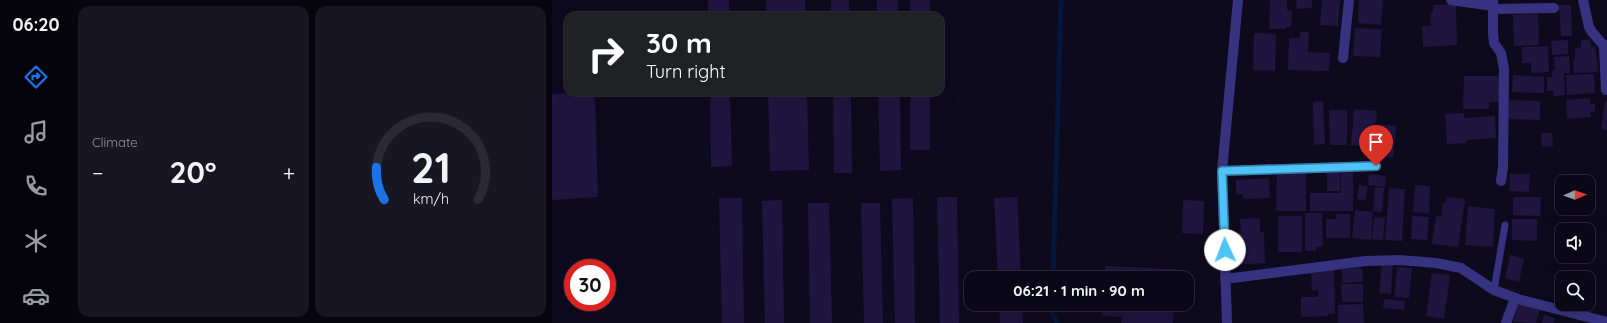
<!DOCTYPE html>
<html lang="en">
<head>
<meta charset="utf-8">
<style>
  body { margin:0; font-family:Quicksand,sans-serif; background:#181623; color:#f1f3f6; height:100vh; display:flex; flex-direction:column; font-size:15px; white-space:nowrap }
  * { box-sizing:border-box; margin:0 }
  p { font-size:13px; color:#999aa1 }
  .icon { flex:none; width:22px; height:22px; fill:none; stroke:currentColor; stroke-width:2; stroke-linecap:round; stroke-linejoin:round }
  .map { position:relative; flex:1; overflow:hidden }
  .side { display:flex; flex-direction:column; gap:6px; padding:6px; background:#06040c; width:480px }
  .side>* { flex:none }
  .guide { position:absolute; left:12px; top:12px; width:380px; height:84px; border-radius:12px; box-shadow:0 4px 16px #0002,0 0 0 1px #2a2935; background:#202124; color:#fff; overflow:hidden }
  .needle { width:26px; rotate:88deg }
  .buttons { position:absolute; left:1003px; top:175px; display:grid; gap:8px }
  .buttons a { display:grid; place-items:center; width:40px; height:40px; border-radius:8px; background:#0a0816; box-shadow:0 4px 16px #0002,0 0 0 1px #2a2935; font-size:20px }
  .speed { position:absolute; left:12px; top:259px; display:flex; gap:8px; font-size:20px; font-weight:700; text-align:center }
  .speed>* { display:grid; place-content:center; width:52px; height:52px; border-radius:50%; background:#0a0816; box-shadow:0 4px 16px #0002,0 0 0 1px #2a2935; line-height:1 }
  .speed .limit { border:6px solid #d22; background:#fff; color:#111 }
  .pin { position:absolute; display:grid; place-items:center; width:34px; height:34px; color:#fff; margin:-41px -17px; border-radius:50% 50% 50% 0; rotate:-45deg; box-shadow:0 0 4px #0007 }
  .pin .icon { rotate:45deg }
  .me { position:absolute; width:44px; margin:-22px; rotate:358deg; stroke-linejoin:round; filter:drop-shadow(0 0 3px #0008) }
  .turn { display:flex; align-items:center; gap:14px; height:84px; padding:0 16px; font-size:18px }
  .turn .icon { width:52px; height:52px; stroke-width:2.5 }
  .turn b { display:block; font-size:28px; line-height:34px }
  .big { font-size:30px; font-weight:800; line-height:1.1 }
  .side .card { flex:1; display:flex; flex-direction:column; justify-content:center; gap:6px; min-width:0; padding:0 14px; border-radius:12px; background:#181623 }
  .side .dial { align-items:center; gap:0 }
  .dial svg { height:104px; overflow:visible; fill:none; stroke:#2a2935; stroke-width:7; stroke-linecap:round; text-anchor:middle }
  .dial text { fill:#f1f3f6; stroke:none }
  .heat { display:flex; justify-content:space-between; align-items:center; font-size:22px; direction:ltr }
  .side .tiles { flex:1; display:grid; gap:6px; grid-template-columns:repeat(2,1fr) }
  .trip { position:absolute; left:412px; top:271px; width:230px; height:40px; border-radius:12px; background:#0a0816; box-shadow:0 4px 16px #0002,0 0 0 1px #2a2935; font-weight:800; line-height:40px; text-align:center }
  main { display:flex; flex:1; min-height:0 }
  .menu { display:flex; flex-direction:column; width:72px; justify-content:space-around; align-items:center; background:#040309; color:#999aa1 }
  .menu .icon { width:28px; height:28px }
  .menu .on { color:#1a73e8 }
  .menu b { font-size:18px; color:#f1f3f6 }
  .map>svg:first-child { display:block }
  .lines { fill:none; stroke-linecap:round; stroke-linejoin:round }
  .stream { stroke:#05173b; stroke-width:5 }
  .building { fill:#1f153f }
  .service { stroke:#37327f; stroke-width:7 }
  .minor { stroke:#37327f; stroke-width:10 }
  .route-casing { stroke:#337fa1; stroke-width:10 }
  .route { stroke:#4fc3f7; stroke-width:7 }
</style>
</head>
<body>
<main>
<nav class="menu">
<b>06:20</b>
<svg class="icon on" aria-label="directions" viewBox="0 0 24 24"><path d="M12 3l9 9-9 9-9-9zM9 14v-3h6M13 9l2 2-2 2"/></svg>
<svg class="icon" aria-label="music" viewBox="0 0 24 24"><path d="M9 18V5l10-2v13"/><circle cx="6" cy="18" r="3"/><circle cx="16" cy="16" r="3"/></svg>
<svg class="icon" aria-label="phone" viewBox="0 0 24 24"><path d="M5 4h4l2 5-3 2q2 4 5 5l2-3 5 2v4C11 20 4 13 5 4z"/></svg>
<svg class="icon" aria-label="climate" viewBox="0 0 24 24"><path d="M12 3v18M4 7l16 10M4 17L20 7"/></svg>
<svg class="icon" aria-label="car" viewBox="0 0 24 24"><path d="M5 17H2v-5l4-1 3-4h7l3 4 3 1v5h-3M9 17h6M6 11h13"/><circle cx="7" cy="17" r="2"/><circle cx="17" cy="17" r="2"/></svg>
</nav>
<section class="side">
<div class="tiles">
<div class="card"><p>Climate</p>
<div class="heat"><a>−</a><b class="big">20°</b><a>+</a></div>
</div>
<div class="card dial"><svg viewBox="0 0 100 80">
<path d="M14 69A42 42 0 1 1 86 69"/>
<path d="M14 69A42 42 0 0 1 8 44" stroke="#1a73e8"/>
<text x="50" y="56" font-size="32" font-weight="700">21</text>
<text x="50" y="72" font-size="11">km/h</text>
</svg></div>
</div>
</section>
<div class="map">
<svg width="1055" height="323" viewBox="0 0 1055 323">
  <rect width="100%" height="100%" fill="#0e0a1d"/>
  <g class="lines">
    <g class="stream">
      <polyline points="501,278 509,0"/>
      <polyline points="500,304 500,312 505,323"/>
    </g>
  </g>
  <g class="building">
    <rect x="156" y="0" width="21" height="16"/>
    <polygon points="214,0 253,0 254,16 214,16"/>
    <rect x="279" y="0" width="18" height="16"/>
    <rect x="325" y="0" width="21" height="16"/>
    <rect x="358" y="0" width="20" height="16"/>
    <polygon points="718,0 735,0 735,10 740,10 739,27 734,27 734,29 717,29"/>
    <polygon points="744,0 760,0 760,8 745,9"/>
    <polygon points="770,0 788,0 786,26 768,25"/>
    <polygon points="807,0 831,0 829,25 806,23"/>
    <polygon points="904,4 905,45 871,47 870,26 879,26 878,13 881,13 881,5"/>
    <polygon points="1007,5 1019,5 1020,36 1009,36"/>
    <polygon points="986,14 987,45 962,46 961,15"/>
    <polygon points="803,28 830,29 828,57 801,56"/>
    <polygon points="748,32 757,32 756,52 778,53 777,71 736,70 737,38 748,38"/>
    <polygon points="702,33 724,34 723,71 701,70"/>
    <polygon points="1038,39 1039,47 1043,46 1046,72 1022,73 1021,60 1023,60 1023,48 1029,47 1029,40"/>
    <polygon points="1016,40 1016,54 1000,55 999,41"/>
    <polygon points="996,46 997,72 979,73 979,63 970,63 970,47"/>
    <polygon points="1017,56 1018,73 1012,73 1013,95 1002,96 1001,91 995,91 995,77 1000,77 1000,71 1003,71 1002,57"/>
    <polygon points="1042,74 1043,93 1015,95 1014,75"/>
    <polygon points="961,75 992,77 992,93 960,92"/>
    <polygon points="912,76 947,76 947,102 937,102 937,109 911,109"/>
    <polygon points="158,92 178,92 180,166 159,167"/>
    <polygon points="216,92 255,92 257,170 218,171"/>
    <polygon points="281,92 299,92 300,173 282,173"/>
    <polygon points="326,92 348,92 349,170 328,171"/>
    <rect x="358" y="92" width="20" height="58"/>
    <polygon points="30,93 30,95 43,95 46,197 0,200 0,94"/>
    <polygon points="1038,98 1038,104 1043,104 1043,111 1038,112 1039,117 1015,119 1014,100"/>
    <polygon points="957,100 988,101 988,120 956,119"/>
    <polygon points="771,101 773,144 762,145 761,102"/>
    <polygon points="1053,101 1055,101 1055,130 1049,129"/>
    <polygon points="802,109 825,111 821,147 799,145"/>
    <polygon points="777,110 795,110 795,145 778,145"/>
    <polygon points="912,113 912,118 943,116 944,138 914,140 914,143 895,144 893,114"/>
    <polygon points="825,124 844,126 841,158 822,156"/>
    <polygon points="989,133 1000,133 1001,146 990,147"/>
    <polygon points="789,169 801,169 801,211 758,211 758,193 789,193"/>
    <polygon points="725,171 754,171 754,211 724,211"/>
    <rect x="775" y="171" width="13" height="20"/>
    <polygon points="817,174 834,176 833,187 816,185"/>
    <polygon points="958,174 978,174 977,192 957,191"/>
    <polygon points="717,178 718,198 691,199 691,194 684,194 684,180"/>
    <polygon points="807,185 816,186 813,200 805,199"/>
    <polygon points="863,185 878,186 877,213 861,212"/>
    <polygon points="823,187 832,188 830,212 821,211"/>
    <polygon points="837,188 853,189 850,241 833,240"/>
    <polygon points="385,197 405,197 407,323 388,323"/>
    <polygon points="465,197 469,278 446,278 442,198"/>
    <polygon points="895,197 913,199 906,247 880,244 884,216 889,217 891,203 894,203"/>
    <polygon points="961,197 989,197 988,216 961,215"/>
    <polygon points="167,198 190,198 192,323 170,323"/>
    <polygon points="361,198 363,323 343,323 340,199"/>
    <polygon points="230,200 232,323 213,323 210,201"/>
    <polygon points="631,200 652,201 651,234 630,233"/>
    <polygon points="256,203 277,203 280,323 258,323"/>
    <polygon points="309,203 328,203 331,323 312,323"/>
    <polygon points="916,206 943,209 941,247 913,245"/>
    <polygon points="803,210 821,212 819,240 800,238"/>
    <polygon points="753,213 770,213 771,247 764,247 764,251 753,251"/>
    <polygon points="785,214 798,214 798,238 774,238 774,219 784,219"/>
    <rect x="726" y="216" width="24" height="36"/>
    <polygon points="860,216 877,217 875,240 859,239"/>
    <polygon points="822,217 833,218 831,240 820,239"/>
    <polygon points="708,218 708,232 712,232 713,263 677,265 675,233 689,233 688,219"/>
    <polygon points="960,219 985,219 985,241 960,240"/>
    <polygon points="958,255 972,259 967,282 953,278"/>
    <polygon points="830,262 841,263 839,294 827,293"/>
    <polygon points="553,266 623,269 623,278 552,278"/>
    <polygon points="845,267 860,268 857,298 842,297"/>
    <polygon points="810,268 811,282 790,283 790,269"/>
    <polygon points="782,269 783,314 776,314 776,316 749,317 749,297 766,297 766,290 760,291 759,272"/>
    <polygon points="880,273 898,275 892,319 874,316"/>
    <polygon points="789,284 811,284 811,302 790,302"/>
    <polygon points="832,299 853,301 852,310 831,308"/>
    <polygon points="966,302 988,309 984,323 961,322"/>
    <polygon points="447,304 470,304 471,323 448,323"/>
    <polygon points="551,304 622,304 621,323 569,323 570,317 550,316"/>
    <polygon points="811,304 812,323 786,323 786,305"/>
    <polygon points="992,315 1003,318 1002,323 990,323"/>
  </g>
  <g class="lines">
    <polyline class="service" points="942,290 953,225"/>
    <g class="minor">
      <polyline points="899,0 941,6 941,0"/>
      <polyline points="1031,0 1037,27 1040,32 1052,46"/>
      <polyline points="941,6 941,34 942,43 949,53 952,69 951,168 949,181"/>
      <polyline points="941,9 1002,8"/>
      <polyline points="791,58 797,0"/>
      <polyline points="1054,90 1052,46 1055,45"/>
      <polyline points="670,171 824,166"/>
      <polyline points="673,279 814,261 847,260 884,263 909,268 942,290 966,299 1055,322"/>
      <polyline points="675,323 670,171 686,0"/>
      <polyline points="954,323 963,298"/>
    </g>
  </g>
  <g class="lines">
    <g class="route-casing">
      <polyline id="route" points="673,250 670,171 824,166"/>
    </g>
    <use href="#route" class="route"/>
  </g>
</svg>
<div class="buttons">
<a><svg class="needle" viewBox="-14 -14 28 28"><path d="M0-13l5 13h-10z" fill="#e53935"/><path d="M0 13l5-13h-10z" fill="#999aa1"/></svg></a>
<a><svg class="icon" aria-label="sound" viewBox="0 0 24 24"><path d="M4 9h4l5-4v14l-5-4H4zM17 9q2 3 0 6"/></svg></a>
<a><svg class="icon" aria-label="search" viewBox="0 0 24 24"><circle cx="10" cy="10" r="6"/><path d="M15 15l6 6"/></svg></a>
</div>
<div class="speed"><div class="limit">30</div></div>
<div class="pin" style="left:824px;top:166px;background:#d93025"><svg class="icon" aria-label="arrive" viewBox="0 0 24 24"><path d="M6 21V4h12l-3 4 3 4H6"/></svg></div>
<svg class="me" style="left:673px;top:250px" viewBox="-20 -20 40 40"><circle r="19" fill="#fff"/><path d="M0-13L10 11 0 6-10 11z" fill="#4fc3f7"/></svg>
<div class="trip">06:21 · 1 min · 90 m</div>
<div class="guide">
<div class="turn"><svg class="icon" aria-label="right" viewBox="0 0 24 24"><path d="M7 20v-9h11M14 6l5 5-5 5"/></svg><div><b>30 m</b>Turn right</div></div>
</div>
</div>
</main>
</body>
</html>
